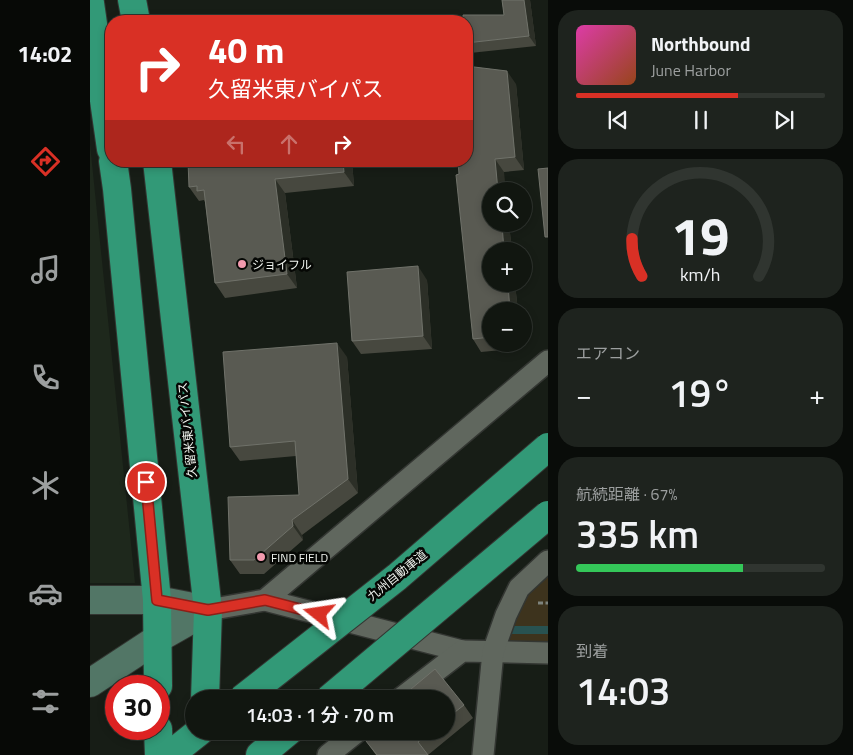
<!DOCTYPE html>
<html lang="ja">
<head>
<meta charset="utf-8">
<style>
  body { margin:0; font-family:"Titillium Web","Noto Sans JP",sans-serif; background:#1e231e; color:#f1f3f6; height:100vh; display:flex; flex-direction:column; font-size:19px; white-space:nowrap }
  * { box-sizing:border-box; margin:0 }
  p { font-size:16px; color:#9c9f9f }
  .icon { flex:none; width:28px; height:28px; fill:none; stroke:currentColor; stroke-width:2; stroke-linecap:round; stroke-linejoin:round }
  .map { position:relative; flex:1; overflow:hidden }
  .sheet { display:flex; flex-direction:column; gap:10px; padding:10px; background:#090c09; width:305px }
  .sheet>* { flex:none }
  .hud { position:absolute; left:15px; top:15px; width:368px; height:152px; border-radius:20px; box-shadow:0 2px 8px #0003,0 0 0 1px #303530; background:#d93025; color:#fff; overflow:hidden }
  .fabs { position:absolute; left:392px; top:182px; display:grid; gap:10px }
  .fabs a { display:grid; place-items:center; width:50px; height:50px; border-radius:50%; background:#111610; box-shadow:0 2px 8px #0003,0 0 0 1px #303530; font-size:25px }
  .speed { position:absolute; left:15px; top:675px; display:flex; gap:10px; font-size:25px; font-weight:700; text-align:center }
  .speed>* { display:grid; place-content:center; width:65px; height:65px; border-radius:50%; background:#111610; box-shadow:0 2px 8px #0003,0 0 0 1px #303530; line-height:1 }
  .speed .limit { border:8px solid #d22; background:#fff; color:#111 }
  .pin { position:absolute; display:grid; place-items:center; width:42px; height:42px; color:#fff; margin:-21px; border:2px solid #fff; border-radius:50%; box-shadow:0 1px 5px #0007 }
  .me { position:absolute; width:55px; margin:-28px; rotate:285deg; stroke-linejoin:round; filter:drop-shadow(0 0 4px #0008) }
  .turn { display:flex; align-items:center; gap:18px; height:105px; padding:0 20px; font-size:22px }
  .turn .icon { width:65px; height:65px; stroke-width:2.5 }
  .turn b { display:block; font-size:35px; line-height:42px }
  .lanes { display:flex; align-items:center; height:48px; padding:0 20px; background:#0003; justify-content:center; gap:25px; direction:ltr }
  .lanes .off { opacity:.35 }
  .big { font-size:38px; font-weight:600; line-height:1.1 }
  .sheet .card { flex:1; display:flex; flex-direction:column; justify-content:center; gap:8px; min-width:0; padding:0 18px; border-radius:20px; background:#1e231e }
  .sheet .dial { align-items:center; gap:0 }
  .dial svg { height:130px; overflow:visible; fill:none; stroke:#303530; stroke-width:7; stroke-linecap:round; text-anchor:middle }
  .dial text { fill:#f1f3f6; stroke:none }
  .song { display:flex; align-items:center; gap:15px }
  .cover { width:60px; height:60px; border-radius:8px; background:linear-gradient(135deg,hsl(320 70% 55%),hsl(20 70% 35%)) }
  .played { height:5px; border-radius:2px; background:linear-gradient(90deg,#d93025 65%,#303530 65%) }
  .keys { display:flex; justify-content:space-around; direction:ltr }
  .heat { display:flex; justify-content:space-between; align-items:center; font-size:28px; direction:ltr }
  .charge { height:8px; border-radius:4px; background:linear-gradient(90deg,#34c759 67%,#303530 0) }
  .trip { position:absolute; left:95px; top:690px; width:270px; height:50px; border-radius:25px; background:#111610; box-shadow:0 2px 8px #0003,0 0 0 1px #303530; font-weight:600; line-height:50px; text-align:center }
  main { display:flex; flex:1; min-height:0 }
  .dock { display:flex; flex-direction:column; width:90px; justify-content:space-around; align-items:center; background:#070906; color:#9c9f9f }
  .dock .icon { width:35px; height:35px }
  .dock .on { color:#d93025 }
  .dock b { font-size:22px; color:#f1f3f6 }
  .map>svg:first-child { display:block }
  .built { fill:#1e281c }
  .green { fill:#3d331d }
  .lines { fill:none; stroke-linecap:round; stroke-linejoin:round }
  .stream { stroke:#285251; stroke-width:8 }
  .street-casing { stroke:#333632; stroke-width:24 }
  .secondary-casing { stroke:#333632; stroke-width:30 }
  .highway-casing { stroke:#333632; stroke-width:30 }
  .path { stroke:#7e837d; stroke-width:3; stroke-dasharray:5 2.5; stroke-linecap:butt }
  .street { stroke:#60675e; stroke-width:21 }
  .secondary { stroke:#527666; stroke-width:28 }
  .highway { stroke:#329977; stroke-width:28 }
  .highway-bridge-casing { stroke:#333632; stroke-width:30; stroke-linecap:butt }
  .highway-bridge { stroke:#329977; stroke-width:28 }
  .wall { fill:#47483f }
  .shaded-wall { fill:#2c2f27 }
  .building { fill:#595a52; stroke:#70726a }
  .route-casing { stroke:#8d1f18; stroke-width:12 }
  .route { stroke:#d93025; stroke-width:9 }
  .poi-dot { fill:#f29aae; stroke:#050704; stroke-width:2 }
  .labels { text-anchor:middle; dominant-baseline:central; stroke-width:5; stroke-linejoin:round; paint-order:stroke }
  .poi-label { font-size:12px; fill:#eff3ee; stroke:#050704; text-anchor:start }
  .street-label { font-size:12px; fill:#eff3ee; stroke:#050704 }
</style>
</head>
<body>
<main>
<nav class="dock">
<b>14:02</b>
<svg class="icon on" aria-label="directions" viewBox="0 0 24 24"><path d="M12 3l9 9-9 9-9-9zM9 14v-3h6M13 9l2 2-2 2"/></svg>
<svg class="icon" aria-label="music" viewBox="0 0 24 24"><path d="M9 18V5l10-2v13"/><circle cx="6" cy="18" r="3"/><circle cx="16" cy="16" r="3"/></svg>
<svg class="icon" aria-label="phone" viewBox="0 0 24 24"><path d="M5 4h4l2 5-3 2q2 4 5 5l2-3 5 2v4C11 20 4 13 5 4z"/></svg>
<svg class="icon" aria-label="climate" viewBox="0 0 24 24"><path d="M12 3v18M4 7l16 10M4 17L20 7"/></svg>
<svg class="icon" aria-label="car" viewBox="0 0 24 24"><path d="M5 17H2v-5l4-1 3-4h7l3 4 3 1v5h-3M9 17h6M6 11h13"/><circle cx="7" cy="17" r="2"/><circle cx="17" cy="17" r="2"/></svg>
<svg class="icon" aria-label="filters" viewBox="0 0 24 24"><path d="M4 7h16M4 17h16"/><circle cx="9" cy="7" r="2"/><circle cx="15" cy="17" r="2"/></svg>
</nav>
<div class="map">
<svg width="458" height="755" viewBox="0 0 458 755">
  <rect width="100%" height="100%" fill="#171d16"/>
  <polygon class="built" points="0,144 45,583 0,583"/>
  <polygon class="green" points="458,562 458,653 403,652 429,588"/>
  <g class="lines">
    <polyline class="stream" points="413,630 458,630"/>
    <g class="street-casing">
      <g id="street">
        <polyline points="175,600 372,651"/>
        <polyline points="118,610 175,600 458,361"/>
        <polyline points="310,699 372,651 458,653"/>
        <polyline points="238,755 268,731"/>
        <polyline points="393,755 403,652 416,615 429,588 458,561"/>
      </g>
    </g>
    <g class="secondary-casing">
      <g id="secondary">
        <polyline points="0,600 67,600 118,610"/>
        <polyline points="0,683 67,639 118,610"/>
      </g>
    </g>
    <g class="highway-casing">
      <g id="highway">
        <polyline points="42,0 46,21"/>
        <polyline points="0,3 21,149"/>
        <polyline points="23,161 27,189 67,600 68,686"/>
        <polyline points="67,161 118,610 115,699"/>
        <polyline points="68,729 69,755"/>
        <polyline points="80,755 110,731"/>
        <polyline points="170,755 199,731"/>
      </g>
    </g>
    <polyline class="path" points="448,603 458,603"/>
    <use href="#street" class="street"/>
    <use href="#secondary" class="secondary"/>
    <use href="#highway" class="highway"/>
    <g class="highway-bridge-casing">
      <g id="highway-bridge">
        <polyline points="152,699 307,577 458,447"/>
        <polyline points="239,699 458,515"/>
      </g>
    </g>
    <use href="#highway-bridge" class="highway-bridge"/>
  </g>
  <g class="wall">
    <polygon points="412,0 440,0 446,46 380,53 376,47 376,21 414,15"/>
    <polygon points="426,84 434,170 414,172 401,224 419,224 422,251 401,251 401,284 425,284 428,311 401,311 401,344 431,344 432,348 391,352 383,339 369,174"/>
    <polygon points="262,161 264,186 195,193 207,288 135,298 125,283 115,202 114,200 109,201 99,187"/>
    <polygon points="337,280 342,349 271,354 262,341"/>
    <polygon points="257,357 268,493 212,535 213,540 174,574 150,574 140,560 209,495 206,456 150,461 140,447"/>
    <polygon points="356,699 374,705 383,718 338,755 286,755 269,732 270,731 356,731"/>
  </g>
  <g class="shaded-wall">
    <polygon points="434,0 440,0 446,46 439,36"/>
    <polygon points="417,71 426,84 434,170 425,157"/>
    <polygon points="405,159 414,172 416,191 408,191"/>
    <polygon points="253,161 262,161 264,186 254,172"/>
    <polygon points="185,179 195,193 207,288 197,274"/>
    <polygon points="412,224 419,224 422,251 414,251"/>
    <polygon points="328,266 337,280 342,349 333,336"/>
    <polygon points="418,284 425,284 428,311 420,311"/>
    <polygon points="247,343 257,357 268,493 258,479"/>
    <polygon points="202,520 212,535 213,540 203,526"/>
  </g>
  <g class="building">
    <polygon points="412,0 434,0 439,36 376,43 376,21 373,21 373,15 414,15"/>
    <polygon points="376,66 417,71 425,157 405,159 408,191 401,191 401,224 412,224 414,251 401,251 401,284 418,284 420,311 401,311 401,337 383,339 366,175 369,174 368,161 376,161"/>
    <polygon points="98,161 253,161 254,172 185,179 197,274 125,283 114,190 107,191 107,186 99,187"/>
    <polygon points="458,168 458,237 455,237 448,169"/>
    <polygon points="328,266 333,336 262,341 257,272"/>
    <polygon points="247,343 258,479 202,520 203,526 164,560 140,560 138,497 209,495 205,441 140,447 133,352"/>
    <polygon points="345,669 374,705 356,719 356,699 309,699"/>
    <polygon points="270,731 342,731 328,742 338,755 287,755 269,732"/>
  </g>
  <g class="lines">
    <g class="route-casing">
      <polyline id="route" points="56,482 67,600 118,610 175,600 229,614"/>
    </g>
    <use href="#route" class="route"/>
  </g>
  <g class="poi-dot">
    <circle cx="152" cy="264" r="5"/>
    <circle cx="171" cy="557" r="5"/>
  </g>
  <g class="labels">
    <g class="poi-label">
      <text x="162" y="264">ジョイフル</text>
      <text x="181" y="557">FIND FIELD</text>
    </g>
    <g class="street-label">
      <text transform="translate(97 430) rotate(-96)">久留米東バイパス</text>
      <text transform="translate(307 575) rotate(-39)">九州自動車道</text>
    </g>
  </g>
</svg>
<div class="fabs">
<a><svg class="icon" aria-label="search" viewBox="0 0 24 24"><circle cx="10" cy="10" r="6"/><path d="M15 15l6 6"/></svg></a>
<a>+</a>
<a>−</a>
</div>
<div class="speed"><div class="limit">30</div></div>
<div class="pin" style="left:56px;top:482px;background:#d93025"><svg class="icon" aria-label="arrive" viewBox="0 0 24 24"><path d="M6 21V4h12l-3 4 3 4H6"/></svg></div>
<svg class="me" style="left:229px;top:614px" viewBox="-20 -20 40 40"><path d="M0-17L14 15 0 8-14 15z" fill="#d93025" stroke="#fff" stroke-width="4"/></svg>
<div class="trip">14:03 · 1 分 · 70 m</div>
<div class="hud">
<div class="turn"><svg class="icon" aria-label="right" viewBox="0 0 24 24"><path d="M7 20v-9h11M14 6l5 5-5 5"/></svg><div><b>40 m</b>久留米東バイパス</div></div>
<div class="lanes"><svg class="icon off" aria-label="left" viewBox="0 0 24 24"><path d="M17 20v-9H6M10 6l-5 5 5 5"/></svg><svg class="icon off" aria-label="ahead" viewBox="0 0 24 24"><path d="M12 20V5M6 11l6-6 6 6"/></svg><svg class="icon" aria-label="right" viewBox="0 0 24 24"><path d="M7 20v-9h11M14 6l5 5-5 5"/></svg></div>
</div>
</div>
<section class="sheet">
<div class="card">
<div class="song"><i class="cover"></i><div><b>Northbound</b><p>June Harbor</p></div></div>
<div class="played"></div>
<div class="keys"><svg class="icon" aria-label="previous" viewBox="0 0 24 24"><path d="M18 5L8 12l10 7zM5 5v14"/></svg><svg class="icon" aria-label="pause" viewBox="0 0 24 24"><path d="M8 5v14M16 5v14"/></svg><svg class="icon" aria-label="next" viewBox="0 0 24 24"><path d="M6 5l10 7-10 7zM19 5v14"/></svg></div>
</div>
<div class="card dial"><svg viewBox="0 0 100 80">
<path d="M14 69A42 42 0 1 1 86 69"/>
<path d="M14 69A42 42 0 0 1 8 46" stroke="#d93025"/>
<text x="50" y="56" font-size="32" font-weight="700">19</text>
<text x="50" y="72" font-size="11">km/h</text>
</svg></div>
<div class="card"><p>エアコン</p>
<div class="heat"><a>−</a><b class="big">19°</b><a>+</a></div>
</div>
<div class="card"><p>航続距離 · 67%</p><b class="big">335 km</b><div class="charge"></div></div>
<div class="card"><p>到着</p><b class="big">14:03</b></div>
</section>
</main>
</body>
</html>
